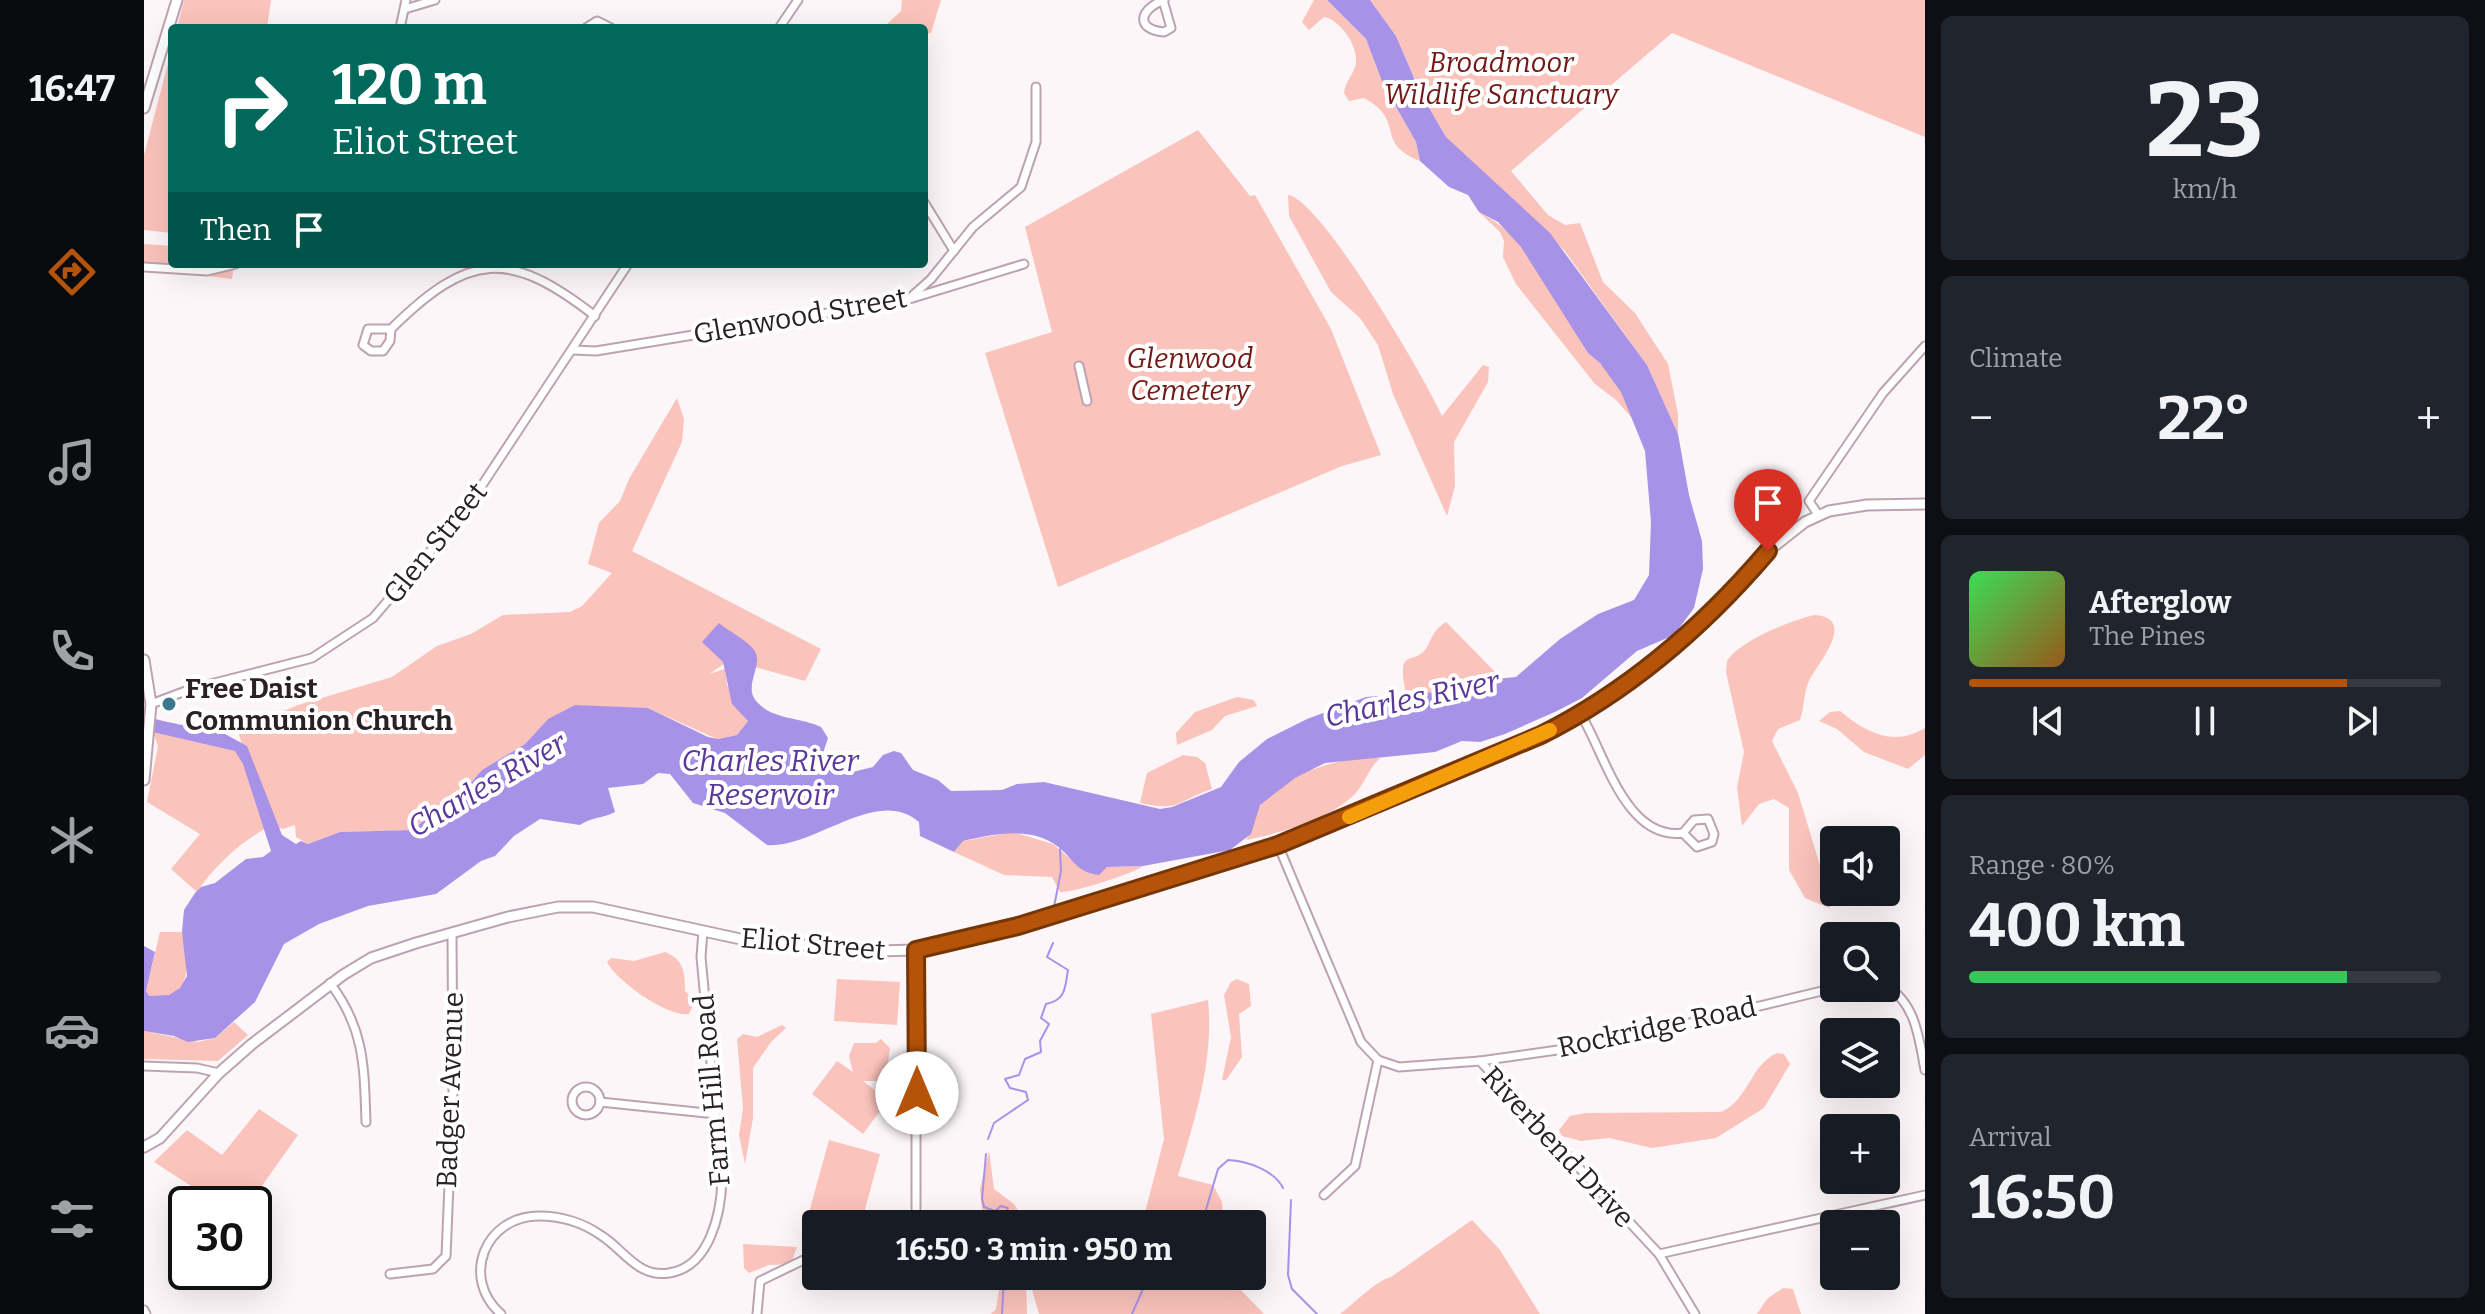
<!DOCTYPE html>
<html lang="en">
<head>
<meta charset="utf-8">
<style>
  body { margin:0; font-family:Bitter,serif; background:#20242c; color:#f1f3f6; height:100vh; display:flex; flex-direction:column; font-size:30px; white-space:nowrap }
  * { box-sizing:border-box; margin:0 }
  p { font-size:26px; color:#9ea1a6 }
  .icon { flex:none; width:44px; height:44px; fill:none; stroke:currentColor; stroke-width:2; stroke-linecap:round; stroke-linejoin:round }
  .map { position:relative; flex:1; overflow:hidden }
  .details { display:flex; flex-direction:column; gap:16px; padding:16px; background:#0d0f14; width:560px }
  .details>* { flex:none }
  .guide { position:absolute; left:24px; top:24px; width:760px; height:244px; border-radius:8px; box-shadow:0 8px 32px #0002; background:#00695c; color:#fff; overflow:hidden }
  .controls { position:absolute; left:1676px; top:826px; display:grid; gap:16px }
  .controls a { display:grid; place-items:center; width:80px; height:80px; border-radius:8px; background:#171b24; box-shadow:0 8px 32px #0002; font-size:40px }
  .speed { position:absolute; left:24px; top:1186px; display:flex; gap:16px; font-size:40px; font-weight:700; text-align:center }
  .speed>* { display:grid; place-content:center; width:104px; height:104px; border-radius:50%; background:#171b24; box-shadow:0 8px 32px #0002; line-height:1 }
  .speed .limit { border:4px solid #111; border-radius:12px; background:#fff; color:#111 }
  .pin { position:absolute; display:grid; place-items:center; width:68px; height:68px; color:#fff; margin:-82px -34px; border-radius:50% 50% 50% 0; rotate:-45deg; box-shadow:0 0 8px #0007 }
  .pin .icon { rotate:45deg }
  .me { position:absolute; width:88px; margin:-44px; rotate:0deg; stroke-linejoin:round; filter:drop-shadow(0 0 6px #0008) }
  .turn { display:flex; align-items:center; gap:28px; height:168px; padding:0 32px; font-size:36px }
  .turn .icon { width:104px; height:104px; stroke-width:2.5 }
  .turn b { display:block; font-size:56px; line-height:68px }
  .then { display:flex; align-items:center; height:76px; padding:0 32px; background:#0003; gap:16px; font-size:30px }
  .big { font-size:60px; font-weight:700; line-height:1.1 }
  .details .tile { flex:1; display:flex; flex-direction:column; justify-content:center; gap:12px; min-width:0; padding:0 28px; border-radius:12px; background:#20242c }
  .details .dial { align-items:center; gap:0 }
  .dial b { font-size:104px; line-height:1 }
  .song { display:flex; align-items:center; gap:24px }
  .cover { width:96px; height:96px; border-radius:12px; background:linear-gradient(135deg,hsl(130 70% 55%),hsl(30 70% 35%)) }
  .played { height:8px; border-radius:4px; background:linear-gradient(90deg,#b45309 80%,#363941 80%) }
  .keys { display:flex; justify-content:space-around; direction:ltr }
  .heat { display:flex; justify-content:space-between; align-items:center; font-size:44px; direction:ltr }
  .charge { height:12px; border-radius:6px; background:linear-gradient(90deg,#34c759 80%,#363941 0) }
  .trip { position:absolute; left:658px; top:1210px; width:464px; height:80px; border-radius:8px; background:#171b24; box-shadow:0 8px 32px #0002; font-weight:700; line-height:80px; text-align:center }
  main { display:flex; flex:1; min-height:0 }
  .menu { display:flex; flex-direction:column; width:144px; justify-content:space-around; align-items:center; background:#090b0e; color:#9ea1a6 }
  .menu .icon { width:56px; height:56px }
  .menu .active { color:#b45309 }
  .menu b { font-size:36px; color:#f1f3f6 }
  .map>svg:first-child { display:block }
  .green { fill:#fac3bb }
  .water { fill:#a892e8 }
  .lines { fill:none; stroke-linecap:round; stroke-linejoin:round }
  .stream { stroke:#a892e8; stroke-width:2 }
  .minor-casing { stroke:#bda3b2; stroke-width:11 }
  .major-casing { stroke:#bda3b2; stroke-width:13 }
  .minor { stroke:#fff; stroke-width:7 }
  .major { stroke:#fff; stroke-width:9 }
  .route-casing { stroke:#753606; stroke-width:20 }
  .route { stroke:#b45309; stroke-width:14 }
  .slow { stroke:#f59e0b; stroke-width:14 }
  .poi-dot { fill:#3b788f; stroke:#fff; stroke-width:3 }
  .labels { text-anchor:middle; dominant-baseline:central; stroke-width:8; stroke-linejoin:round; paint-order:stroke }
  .park-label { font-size:28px; font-style:italic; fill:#731915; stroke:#fff }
  .street-label { font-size:28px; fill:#2a2026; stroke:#fff }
  .poi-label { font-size:28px; font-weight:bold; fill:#2a2026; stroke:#fff; text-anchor:start }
  .water-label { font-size:30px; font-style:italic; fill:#59379b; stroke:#fff }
</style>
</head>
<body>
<main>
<nav class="menu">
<b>16:47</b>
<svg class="icon active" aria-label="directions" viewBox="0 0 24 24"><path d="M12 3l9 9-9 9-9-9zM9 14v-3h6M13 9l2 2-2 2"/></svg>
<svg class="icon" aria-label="music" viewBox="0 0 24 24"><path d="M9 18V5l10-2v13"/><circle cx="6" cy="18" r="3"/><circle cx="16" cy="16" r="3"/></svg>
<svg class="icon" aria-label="phone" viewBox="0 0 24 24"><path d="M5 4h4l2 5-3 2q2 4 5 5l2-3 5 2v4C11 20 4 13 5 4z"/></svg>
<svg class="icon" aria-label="climate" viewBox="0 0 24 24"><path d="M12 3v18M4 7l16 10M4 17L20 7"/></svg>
<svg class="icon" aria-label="car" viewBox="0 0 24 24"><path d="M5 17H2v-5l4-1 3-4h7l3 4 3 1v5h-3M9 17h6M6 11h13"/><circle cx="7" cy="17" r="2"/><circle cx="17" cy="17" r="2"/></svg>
<svg class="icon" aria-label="filters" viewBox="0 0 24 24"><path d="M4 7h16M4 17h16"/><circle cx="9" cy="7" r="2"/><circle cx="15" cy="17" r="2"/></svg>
</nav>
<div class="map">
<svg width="1781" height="1314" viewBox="0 0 1781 1314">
  <rect width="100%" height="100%" fill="#fcf6f9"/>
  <g class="green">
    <polygon points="40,0 127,0 123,28 33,28"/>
    <polygon points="758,0 797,0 787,33 780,35 780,28 742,25 757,11"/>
    <path d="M 1170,0 L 1183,0 L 1222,39 L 1239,84 L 1272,142 L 1276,161 C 1229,142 1263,121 1220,98 L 1205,101 L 1200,93 C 1201,81 1211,73 1212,63 C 1214,45 1196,20 1180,17 L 1165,30 L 1158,22 Z"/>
    <polygon points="1226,0 1781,0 1781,137 1528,33 1367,171 1404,215 1421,225 1436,223 1459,282 1491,313 1524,364 1534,414 1534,434 1503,365 1420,250 1302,137 1277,94 1252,36"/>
    <polygon points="28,48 28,233 0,230 0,155"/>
    <polygon points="1054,130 1106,196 1111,195 1187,329 1237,455 1198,466 914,587 841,353 908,332 881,227"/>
    <path d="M 1144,195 C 1177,199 1282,380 1298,416 L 1339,365 L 1345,367 L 1344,382 L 1310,442 L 1311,486 L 1303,516 L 1249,394 L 1234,345 L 1216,318 L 1187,292 L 1145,216 Z"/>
    <path d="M 1335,212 C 1387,238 1415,304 1444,352 C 1462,367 1484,394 1488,418 L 1472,400 L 1451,384 L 1372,284 L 1359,257 L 1360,241 L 1356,232 Z"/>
    <polygon points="0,244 28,246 28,264 90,264 88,279 0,268"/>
    <path d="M 533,398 L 540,419 L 538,442 L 488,551 L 677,649 L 661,681 L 586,660 L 565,674 L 581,669 L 583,685 L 604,721 L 593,735 L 573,739 L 504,708 L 404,719 L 381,744 L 338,770 L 322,788 L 268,830 L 196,832 L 164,844 L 152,837 L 151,825 L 139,829 L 126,826 C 98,841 71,865 53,892 L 27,869 L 56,834 L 3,802 L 14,746 L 3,716 L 98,745 L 94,731 L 154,705 L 248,677 L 293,646 L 327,634 L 359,615 L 426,612 L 438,606 L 468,573 L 444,564 L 455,523 L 476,501 L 485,479 Z"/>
    <path d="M 1670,615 C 1716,618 1671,666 1664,683 C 1660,694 1660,708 1656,720 L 1634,729 L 1628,741 L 1654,793 L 1688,905 L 1685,908 L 1661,898 L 1645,870 L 1645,808 L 1630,799 L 1615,804 L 1598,826 L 1593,787 L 1600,752 L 1582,672 L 1583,661 C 1596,640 1646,621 1670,615 Z"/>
    <path d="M 1302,622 L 1359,680 C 1327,681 1295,698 1262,693 C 1252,644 1270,668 1283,647 C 1289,636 1290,629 1302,622 Z"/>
    <polygon points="1093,697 1110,700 1113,706 1081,716 1068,730 1033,745 1032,733 1051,712"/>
    <path d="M 1696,711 C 1722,733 1750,747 1781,728 L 1781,755 L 1764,769 L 1720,752 L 1693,729 L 1675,721 L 1686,712 Z"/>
    <path d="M 1039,755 L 1053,757 L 1061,763 L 1068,789 C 1032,801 1037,812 996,803 L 1003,773 Z"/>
    <path d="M 1212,758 L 1236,758 C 1225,768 1221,783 1211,794 C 1186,819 1136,833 1102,840 C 1111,829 1108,815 1116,805 C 1139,777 1178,764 1212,758 Z"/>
    <path d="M 869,832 L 909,844 L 924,857 L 963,867 L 999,866 C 991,873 929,893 916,892 L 908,877 L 860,875 L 810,852 L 819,841 Z"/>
    <path d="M 16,932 L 38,932 C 41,953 51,988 24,995 C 18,997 11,995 5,997 L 2,991 Z"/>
    <path d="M 521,952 C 540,960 541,972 541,991 L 551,1001 L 545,1014 C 525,1018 472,981 463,962 L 467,958 L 490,961 Z"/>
    <polygon points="693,979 756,982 753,1025 690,1021"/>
    <polygon points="1093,979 1105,984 1107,1006 1095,1014 1098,1057 1082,1080 1078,1080 1087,1037 1080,995 1087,982"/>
    <path d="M 1064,1000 C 1070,1061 1051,1118 1034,1176 L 1069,1185 L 1078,1202 L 1080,1224 L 998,1224 L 1020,1139 L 1007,1014 Z"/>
    <polygon points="90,1022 104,1035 74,1061 0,1059 0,1031 54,1042 71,1038"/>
    <polygon points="638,1025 642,1028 627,1042 609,1068 609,1118 601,1164 595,1135 599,1108 593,1039 599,1034 613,1037"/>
    <polygon points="737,1039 746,1048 742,1076 733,1081 719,1081 744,1100 719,1134 668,1094 693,1061 709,1072 705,1056 710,1043 732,1043"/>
    <path d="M 1633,1053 L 1640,1054 L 1646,1064 L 1620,1108 L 1572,1138 L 1508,1148 L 1465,1138 L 1437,1141 L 1418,1136 L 1415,1130 L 1426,1116 L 1442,1113 L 1577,1112 C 1604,1101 1606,1065 1633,1053 Z"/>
    <polygon points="115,1109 154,1135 105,1204 75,1204 10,1162 43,1130 78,1155"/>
    <polygon points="685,1140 736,1154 717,1224 693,1224 664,1216"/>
    <polygon points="845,1151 850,1189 870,1204 883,1224 853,1224 838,1209 836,1189"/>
    <path d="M 1328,1220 L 1356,1250 L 1396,1314 L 1196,1314 C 1211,1303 1231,1281 1247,1277 Z"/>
    <polygon points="599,1244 653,1247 647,1264 625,1265 605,1273 600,1268"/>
    <polygon points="857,1276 882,1276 883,1314 847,1314 852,1309"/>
    <polygon points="884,1276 1091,1276 1094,1287 1120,1314 895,1314"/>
    <polygon points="1639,1288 1649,1289 1657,1314 1613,1314 1624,1298"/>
  </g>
  <path class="water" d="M 1183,0 L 1226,0 L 1252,36 L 1277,94 L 1302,137 L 1406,233 L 1503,365 L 1534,434 L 1545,495 L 1558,541 L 1559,569 L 1550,608 L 1530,635 L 1493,651 L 1438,698 L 1413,711 L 1361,734 L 1336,742 L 1318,741 L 1291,752 L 1181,763 L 1151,778 L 1116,805 L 1107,834 L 1086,850 L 999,866 L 963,867 L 955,875 C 935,872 933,865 920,852 C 893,824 851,834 819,841 L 810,852 L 776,836 L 775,822 C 733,785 670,849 623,845 L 581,813 L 549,803 L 526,774 L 514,773 L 499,784 L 464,788 L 471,812 C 460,818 447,817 436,825 L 396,819 L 370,836 L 351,856 L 337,861 L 292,894 L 224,906 L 175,924 L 140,944 L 111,1002 L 71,1038 L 44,1042 L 30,1036 L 0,1031 L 0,946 L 11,952 L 2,991 L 5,996 L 25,995 L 36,988 L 43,976 L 38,932 L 40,910 L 51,893 L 57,887 L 71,883 L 102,859 L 119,857 L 127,851 L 99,764 L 91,751 L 0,730 L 0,717 L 81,734 L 103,746 L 138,835 L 152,844 L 157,841 L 164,844 L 196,832 L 268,830 L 322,788 L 338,770 L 381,744 L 404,719 L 431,705 L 504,708 L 564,737 L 574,739 L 593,735 L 604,721 L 588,704 L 579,662 L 558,642 L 575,623 C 585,632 602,639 610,650 C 621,665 597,687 614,703 C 630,720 657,717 677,727 L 684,738 L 677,759 L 679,766 L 696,775 L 729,767 L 739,755 L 750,751 L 757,753 L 769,770 L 794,780 L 807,791 L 858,790 L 873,784 L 900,782 L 1016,809 L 1028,807 L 1077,787 L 1095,762 L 1123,739 L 1163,719 L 1222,697 L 1295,692 L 1340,680 L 1372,677 L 1416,639 L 1454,614 L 1490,600 L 1505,575 L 1507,522 L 1501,451 L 1477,392 L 1456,363 L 1444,353 L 1377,247 L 1354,222 L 1335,212 L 1324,195 L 1305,187 L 1276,161 L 1272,142 L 1239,84 L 1222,39 Z"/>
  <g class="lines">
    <g class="stream">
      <polyline points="910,907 917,871 916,849"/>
      <path d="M 844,1139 L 850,1123 L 884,1100 L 882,1092 L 866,1088 L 861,1079 L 875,1075 L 881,1059 L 897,1052 L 896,1041 L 905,1024 L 897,1018 L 902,1004 C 922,1000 921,988 924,970 L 903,957 L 909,943"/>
      <polyline points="842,1154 838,1199 840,1207 851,1211 857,1206 864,1208 856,1224"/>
      <polyline points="1147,1200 1144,1275 1148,1289 1173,1314"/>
      <path d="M 1035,1224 L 1038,1214 L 1061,1213 L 1074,1169 L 1084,1160 C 1103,1161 1130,1170 1139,1188"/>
      <polyline points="858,1314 860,1276"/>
      <polyline points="988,1314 999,1289 1019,1276"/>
    </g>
    <g class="minor-casing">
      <g id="minor">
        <path d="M 1019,0 L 1027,28 L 1020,32 C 990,29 996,9 1020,0"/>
        <polyline points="261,9 291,0"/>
        <polyline points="256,28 262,0"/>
        <polyline points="442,28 453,21 467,28"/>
        <polyline points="635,28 654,0"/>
        <polyline points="780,202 810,251"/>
        <polyline points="0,267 63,271 92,264"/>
        <polyline points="768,296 787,279 829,227 877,187 892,142 892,87"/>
        <path d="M 247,329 L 246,341 L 239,351 L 227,351 L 219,345 L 224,329 L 247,329 C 325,252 365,249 451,316"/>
        <polyline points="429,350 452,351 762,300 880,264"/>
        <polyline points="935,366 943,401"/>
        <polyline points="1675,516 1665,501 1739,393 1781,346"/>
        <polyline points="7,704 47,689 168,658 229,618 323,508 484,264"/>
        <path d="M 1437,715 C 1460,751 1481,841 1539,833 L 1550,820 L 1564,819 L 1570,834 L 1568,842 L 1553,847 L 1539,833"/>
        <polyline points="1134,845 1217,1042 1234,1060 1255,1067 1336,1061 1515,1254 1551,1314"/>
        <polyline points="772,950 772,1224"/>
        <path d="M 186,983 C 221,1029 220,1067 222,1122"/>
        <path d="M 1742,986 C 1772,1003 1775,1039 1781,1070"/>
        <polyline points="1336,1061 1463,1043 1690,988"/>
        <polyline points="0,1066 53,1068 75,1073"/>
        <circle cx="442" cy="1101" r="14"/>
        <polyline points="456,1102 572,1114"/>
        <polyline points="1180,1195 1211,1166 1234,1060"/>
        <polyline points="1515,1254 1781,1195"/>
        <polyline points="246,1274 289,1269 302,1256 309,1091 308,933"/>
        <polyline points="0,1310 2,1314"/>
        <path d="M 357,1314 C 316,1278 341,1216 395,1216 C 417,1216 440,1223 458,1236 C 480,1250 494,1278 525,1273 C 566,1267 577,1213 578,1180 L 557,957 L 559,931"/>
        <polyline points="613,1314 616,1281 672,1254"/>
      </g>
    </g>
    <g class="major-casing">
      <g id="major">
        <polyline points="0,108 33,0"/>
        <polyline points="0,660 7,704 0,780"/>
        <polyline points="0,1147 16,1138 75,1073 108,1044 199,975 227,958 272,943 364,917 414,907 449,907 601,940 733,951 772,950 869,927 1134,845 1437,715 1543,637 1624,551 1661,522 1685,511 1723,505 1781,504"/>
      </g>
    </g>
    <use href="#minor" class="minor"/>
    <use href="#major" class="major"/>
  </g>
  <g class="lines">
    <g class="route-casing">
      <path id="route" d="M 773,1093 L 772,950 L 874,926 L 1134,845 L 1397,735 C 1485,691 1560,626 1624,551"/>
    </g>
    <use href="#route" class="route"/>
    <polyline class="slow" points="1205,817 1406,730"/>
  </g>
  <circle class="poi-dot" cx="25" cy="704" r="8"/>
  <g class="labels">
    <g class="park-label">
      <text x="1357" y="62">Broadmoor<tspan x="1357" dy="32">Wildlife Sanctuary</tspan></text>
      <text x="1046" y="358">Glenwood<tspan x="1046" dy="32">Cemetery</tspan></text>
    </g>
    <g class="street-label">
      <text transform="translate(656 316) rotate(-10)">Glenwood Street</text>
      <text transform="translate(291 543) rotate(-51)">Glen Street</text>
      <text transform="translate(669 944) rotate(5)">Eliot Street</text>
      <text transform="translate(1513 1027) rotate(-12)">Rockridge Road</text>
      <text transform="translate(306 1090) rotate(-88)">Badger Avenue</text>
      <text transform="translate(568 1090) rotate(-95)">Farm Hill Road</text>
      <text transform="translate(1414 1147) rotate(47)">Riverbend Drive</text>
    </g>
    <g class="poi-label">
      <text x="41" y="688">Free Daist<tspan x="41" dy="32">Communion Church</tspan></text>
    </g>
    <g class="water-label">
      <text transform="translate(1268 699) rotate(-12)">Charles River</text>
      <text x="626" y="761">Charles River<tspan x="626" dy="34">Reservoir</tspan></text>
      <text transform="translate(343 785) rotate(-30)">Charles River</text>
    </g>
  </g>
</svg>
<div class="controls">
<a><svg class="icon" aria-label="sound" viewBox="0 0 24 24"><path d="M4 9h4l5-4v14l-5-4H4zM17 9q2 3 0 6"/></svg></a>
<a><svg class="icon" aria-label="search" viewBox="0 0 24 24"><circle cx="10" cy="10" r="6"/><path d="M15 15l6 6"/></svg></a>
<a><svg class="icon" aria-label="layers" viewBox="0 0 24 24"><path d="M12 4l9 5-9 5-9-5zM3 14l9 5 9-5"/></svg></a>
<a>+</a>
<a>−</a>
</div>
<div class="speed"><div class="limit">30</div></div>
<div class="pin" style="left:1624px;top:551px;background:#d93025"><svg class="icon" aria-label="arrive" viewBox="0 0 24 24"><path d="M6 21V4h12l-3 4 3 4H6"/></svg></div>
<svg class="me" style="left:773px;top:1093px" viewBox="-20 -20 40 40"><circle r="19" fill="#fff"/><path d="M0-13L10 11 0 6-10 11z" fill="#b45309"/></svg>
<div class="trip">16:50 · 3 min · 950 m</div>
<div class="guide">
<div class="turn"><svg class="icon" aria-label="right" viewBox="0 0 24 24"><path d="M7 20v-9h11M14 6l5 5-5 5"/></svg><div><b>120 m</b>Eliot Street</div></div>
<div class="then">Then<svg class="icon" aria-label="arrive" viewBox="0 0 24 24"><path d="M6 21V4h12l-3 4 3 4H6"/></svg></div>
</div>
</div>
<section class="details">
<div class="tile dial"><b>23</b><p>km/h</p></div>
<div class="tile"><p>Climate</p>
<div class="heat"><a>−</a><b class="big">22°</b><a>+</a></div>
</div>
<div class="tile">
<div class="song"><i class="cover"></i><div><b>Afterglow</b><p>The Pines</p></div></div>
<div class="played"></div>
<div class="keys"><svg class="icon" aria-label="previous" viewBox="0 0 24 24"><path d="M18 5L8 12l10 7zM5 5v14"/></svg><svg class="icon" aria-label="pause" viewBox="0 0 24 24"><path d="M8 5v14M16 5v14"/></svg><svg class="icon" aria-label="next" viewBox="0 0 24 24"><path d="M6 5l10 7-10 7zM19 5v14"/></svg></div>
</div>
<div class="tile"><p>Range · 80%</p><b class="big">400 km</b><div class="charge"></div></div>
<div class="tile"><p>Arrival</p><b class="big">16:50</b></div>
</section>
</main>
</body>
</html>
